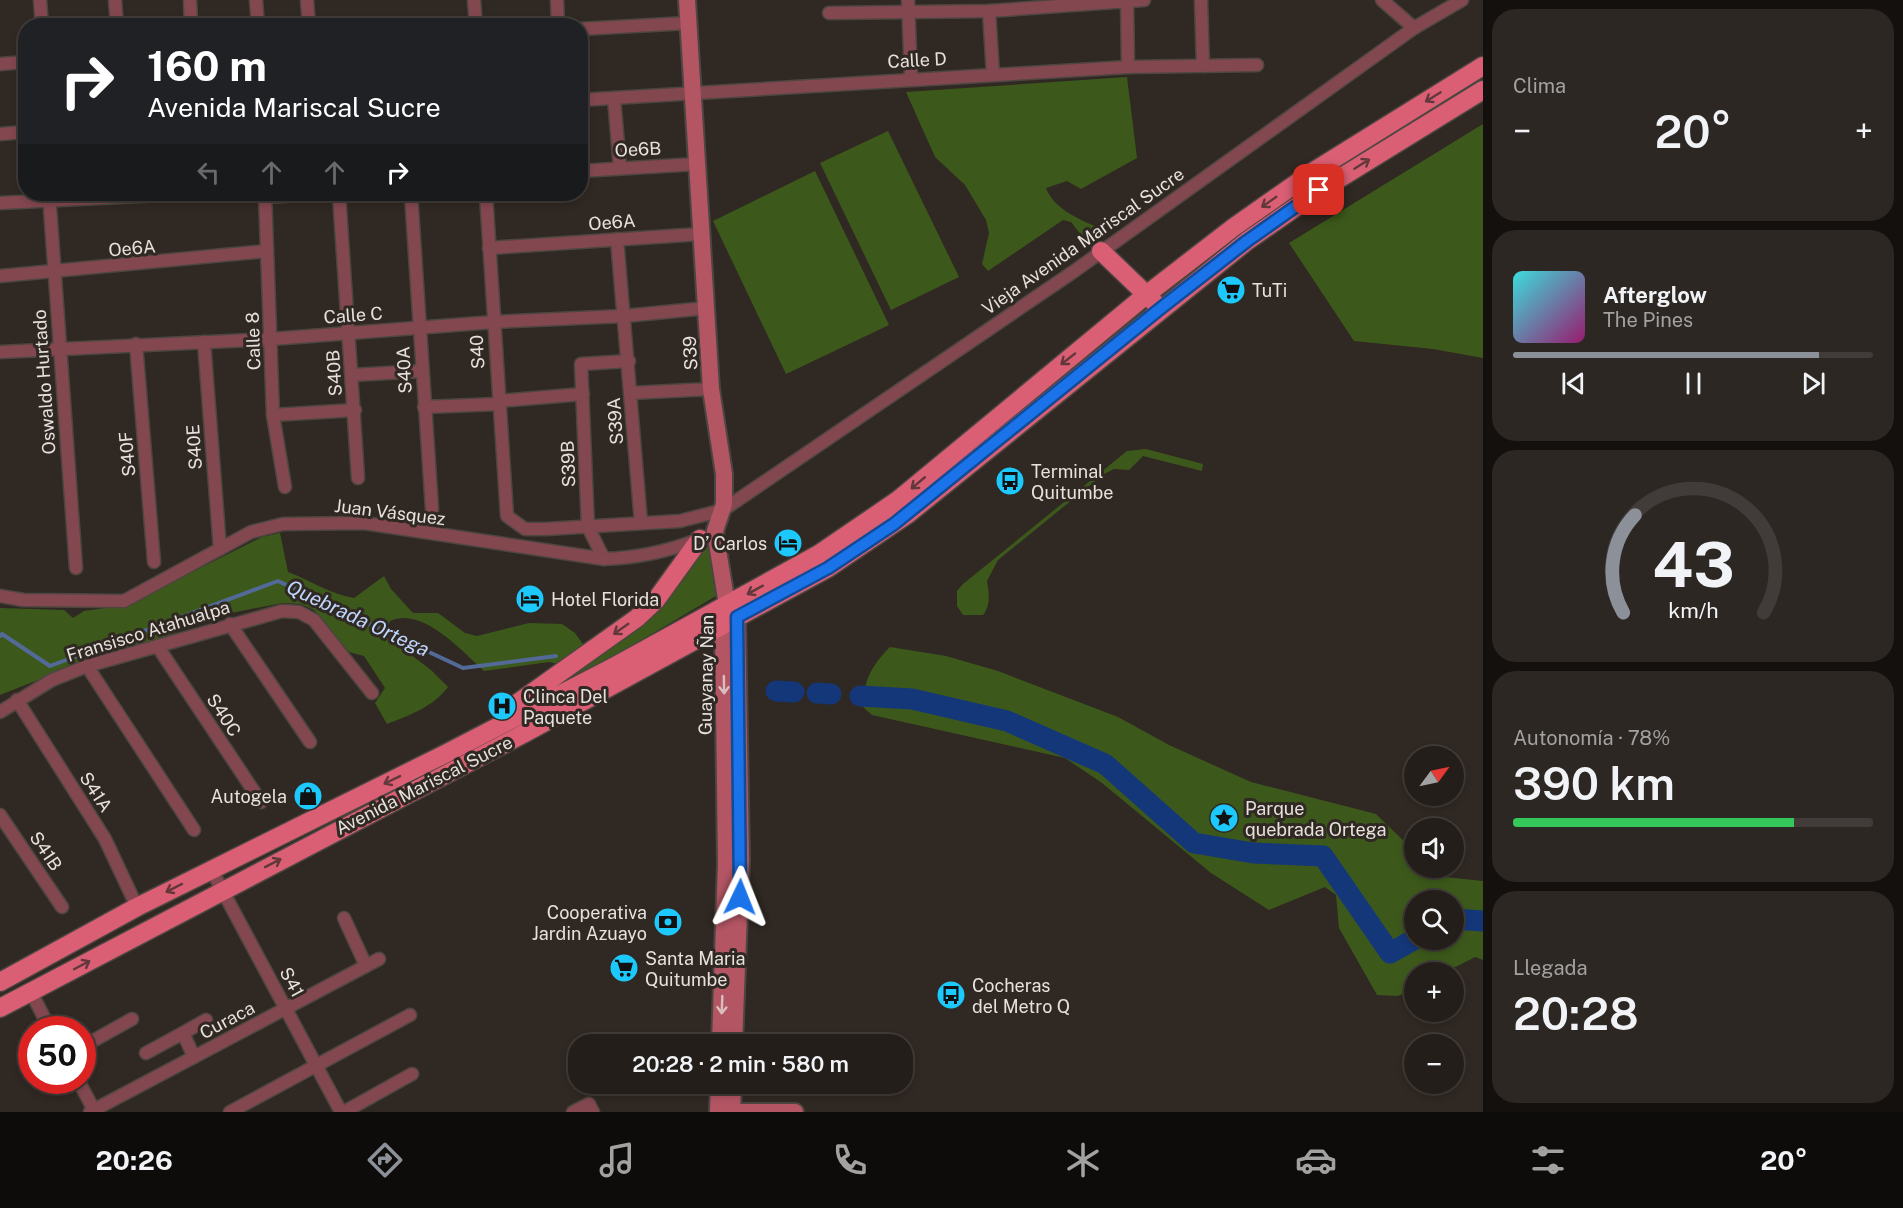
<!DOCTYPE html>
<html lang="es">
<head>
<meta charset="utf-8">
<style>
  body { margin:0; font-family:"Public Sans",sans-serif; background:#2c2723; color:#f1f3f6; height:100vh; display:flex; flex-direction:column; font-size:22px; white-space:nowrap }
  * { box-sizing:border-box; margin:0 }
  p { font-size:20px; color:#a3a2a2 }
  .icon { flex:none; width:33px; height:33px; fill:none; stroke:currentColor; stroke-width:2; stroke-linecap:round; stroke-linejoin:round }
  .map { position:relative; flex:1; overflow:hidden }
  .side { display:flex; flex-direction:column; gap:9px; padding:9px; background:#14100e; width:420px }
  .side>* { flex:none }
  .banner { position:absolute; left:18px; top:18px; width:570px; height:183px; border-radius:24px; box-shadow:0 3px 9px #0003,0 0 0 2px #413c39; background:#202124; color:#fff; overflow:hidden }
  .needle { width:39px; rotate:57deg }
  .buttons { position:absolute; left:1404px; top:746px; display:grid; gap:12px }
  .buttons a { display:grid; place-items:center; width:60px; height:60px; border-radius:50%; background:#241e1a; box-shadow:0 3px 9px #0003,0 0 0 2px #413c39; font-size:30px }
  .speed { position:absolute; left:18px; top:1016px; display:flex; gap:12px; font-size:30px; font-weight:700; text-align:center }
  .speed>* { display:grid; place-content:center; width:78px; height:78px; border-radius:50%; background:#241e1a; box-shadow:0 3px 9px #0003,0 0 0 2px #413c39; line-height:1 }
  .speed .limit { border:9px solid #d22; background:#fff; color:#111 }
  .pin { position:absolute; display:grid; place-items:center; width:51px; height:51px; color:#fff; margin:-26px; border-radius:12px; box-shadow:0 3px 9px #0006 }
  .me { position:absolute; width:66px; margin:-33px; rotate:2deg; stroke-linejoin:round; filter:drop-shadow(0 0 4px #0008) }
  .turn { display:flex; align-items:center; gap:21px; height:126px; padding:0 30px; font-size:27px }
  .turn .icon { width:78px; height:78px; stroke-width:2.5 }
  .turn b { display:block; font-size:42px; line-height:51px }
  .lanes { display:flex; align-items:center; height:57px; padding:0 30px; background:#0003; justify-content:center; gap:30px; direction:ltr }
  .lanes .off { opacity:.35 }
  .big { font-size:45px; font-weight:600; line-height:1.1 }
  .side .tile { flex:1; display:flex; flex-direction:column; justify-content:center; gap:9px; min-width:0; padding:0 21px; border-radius:24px; background:#2c2723 }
  .side .dial { align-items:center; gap:0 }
  .dial svg { height:156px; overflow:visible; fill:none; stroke:#413c39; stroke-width:7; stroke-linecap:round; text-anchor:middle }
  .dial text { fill:#f1f3f6; stroke:none }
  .song { display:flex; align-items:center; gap:18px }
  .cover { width:72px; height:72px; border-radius:9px; background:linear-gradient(135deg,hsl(180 70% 55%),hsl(320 70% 35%)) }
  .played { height:6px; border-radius:3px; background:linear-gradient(90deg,#8c9099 85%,#413c39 85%) }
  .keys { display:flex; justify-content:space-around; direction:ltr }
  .heat { display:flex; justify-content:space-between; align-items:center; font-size:33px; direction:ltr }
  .charge { height:9px; border-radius:4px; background:linear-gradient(90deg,#34c759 78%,#413c39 0) }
  .trip { position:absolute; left:568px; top:1034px; width:345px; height:60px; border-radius:24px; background:#241e1a; box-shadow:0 3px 9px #0003,0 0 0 2px #413c39; font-weight:600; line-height:60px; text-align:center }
  .dock { display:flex; height:96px; justify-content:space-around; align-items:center; background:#0e0c0a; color:#a3a2a2 }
  .dock .icon { width:42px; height:42px }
  .dock .active { color:#8c9099 }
  .dock b { font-size:27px; color:#f1f3f6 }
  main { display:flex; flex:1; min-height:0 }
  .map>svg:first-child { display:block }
  .green { fill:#3c591b; fill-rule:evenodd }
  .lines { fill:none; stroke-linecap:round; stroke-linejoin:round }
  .stream { stroke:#536a98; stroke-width:4 }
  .river { stroke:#14377a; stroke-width:21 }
  .street-casing { stroke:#4d4640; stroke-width:15 }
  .secondary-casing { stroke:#4d4640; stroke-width:20 }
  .primary-casing { stroke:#4d4640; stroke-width:21 }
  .street { stroke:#834750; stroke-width:12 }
  .secondary { stroke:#b45564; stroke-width:16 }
  .primary { stroke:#da5f74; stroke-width:18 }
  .oneway { stroke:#63383b }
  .oneway2 { stroke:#dabebf }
  .route-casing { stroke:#114b97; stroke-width:15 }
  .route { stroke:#1a73e8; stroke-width:10 }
  .labels { text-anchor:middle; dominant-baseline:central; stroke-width:6; stroke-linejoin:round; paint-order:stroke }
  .street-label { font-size:18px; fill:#e7e1dd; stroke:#302822 }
  .poi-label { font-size:18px; fill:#e7e1dd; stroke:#302822; text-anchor:start }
  .water-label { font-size:20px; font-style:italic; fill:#bfd6fe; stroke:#302822 }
</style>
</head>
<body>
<main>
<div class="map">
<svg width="1483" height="1112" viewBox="0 0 1483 1112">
  <rect width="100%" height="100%" fill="#302822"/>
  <g class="green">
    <path d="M 1127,77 L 1137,158 L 1081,189 L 1067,181 L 1046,188 C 1055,211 1083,221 1105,230 L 1088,244 L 1071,222 L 1063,220 L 988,271 L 982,264 L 989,233 L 986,220 L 965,185 L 935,157 L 906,92 Z"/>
    <polygon points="1483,124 1483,358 1433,349 1354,341 1289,243"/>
    <polygon points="888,131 959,277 891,310 820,163"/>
    <polygon points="815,171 889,325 786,374 713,221"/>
    <path d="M 1146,449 L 1203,464 L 1202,471 L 1143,456 L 1129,470 L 1114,469 L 1104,474 L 998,560 L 987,581 C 989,593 991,605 983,615 L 963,615 L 957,606 L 957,591 L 963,584 L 1127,451 Z"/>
    <path d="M 280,533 L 288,572 C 312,581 330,594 354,598 L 384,576 L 391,589 L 413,613 L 438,613 L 465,633 L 477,636 L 529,623 L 562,624 L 575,633 L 585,647 L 558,664 L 549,662 L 484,671 C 462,651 422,606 390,621 L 385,635 L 431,670 L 448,687 C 433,707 410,715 387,724 L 375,703 L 385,688 L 364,656 L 349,652 L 314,610 L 301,604 L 282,603 L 226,614 L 156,640 L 86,661 L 0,695 L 0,608 L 64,610 L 73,618 L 84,611 L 126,605 L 262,537 Z"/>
    <polygon points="711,537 716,596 560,688 556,677 602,647"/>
    <path d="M 890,647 L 946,656 L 998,671 L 1118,717 L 1169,745 L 1251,782 L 1376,814 L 1414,851 L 1414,867 L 1427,867 L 1445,877 L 1483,881 L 1483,960 L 1475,957 L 1446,972 L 1414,972 L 1414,988 L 1398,996 L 1377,995 L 1339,928 L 1336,895 L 1325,887 L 1269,910 L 1211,873 L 1102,783 L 1065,758 L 872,715 L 863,707 C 863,681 872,665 890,647 ZM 1414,900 L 1454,900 L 1454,939 L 1414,939 Z"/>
  </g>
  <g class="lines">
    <polyline class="stream" points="0,636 2,634 50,666 278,581 463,668 556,656"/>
    <g class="river">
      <polyline points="776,691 794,692"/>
      <polyline points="817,693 831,694"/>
      <polyline points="860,696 912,699 1007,721 1105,764 1194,843 1253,853 1323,856 1390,953 1415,939"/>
      <polyline points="1454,919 1483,921"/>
    </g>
    <g class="street-casing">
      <g id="street">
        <polyline points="40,0 42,26"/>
        <polyline points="115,0 117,26"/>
        <polyline points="190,0 191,26"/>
        <polyline points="256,0 258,26"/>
        <polyline points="307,0 309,26"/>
        <polyline points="474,0 476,26"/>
        <polyline points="557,0 558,26"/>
        <polyline points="908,0 911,79"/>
        <polyline points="1127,0 1128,67"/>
        <polyline points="1201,0 1203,66"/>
        <polyline points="1382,0 1414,28"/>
        <polyline points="989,11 993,74"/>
        <polyline points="829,13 989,11 1144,0"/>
        <polyline points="580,29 688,23"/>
        <polyline points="0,64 26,62"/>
        <polyline points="614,98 620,168"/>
        <polyline points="580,100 1128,67 1257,65"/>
        <polyline points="0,134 26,132"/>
        <polyline points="580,171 697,164"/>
        <polyline points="49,194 76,568"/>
        <polyline points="265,194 273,415 285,487"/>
        <polyline points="339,194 358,478"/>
        <polyline points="411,194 432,509"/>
        <polyline points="486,194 507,516 525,529 546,529 680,521 723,510 1073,272 1414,28 1462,0"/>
        <polyline points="265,197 319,194"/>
        <polyline points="0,203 180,194"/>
        <polyline points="617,239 641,523"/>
        <polyline points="489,248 701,234"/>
        <polyline points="0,276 267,251"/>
        <polyline points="204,342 220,549"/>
        <polyline points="136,344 154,562"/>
        <polyline points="0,352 271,339 494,322 624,316 707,308"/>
        <polyline points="352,375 422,371"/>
        <polyline points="631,393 711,389"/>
        <polyline points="498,401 583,394"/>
        <polyline points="424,407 498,404"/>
        <polyline points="273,415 355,410"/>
        <polyline points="604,559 588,527 581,364 629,361"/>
        <path d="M 0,596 L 23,600 L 124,601 L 251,532 L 283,524 L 364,523 L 604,559 C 638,558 669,551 700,539"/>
        <polyline points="230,624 310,742"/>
        <polyline points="158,647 261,802"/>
        <polyline points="87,666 194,830"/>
        <polyline points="17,700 105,839 137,907"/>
        <polyline points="0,712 52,680 87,666 282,611 299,612 314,620 372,693"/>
        <polyline points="0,815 62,907"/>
        <polyline points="211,869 341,1112"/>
        <polyline points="344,918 366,966"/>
        <polyline points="31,992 50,1029"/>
        <polyline points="183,1033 206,1020"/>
        <polyline points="82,1047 132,1019"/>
        <polyline points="146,1053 183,1033 194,1057"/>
        <polyline points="78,1080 95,1112"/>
        <polyline points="90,1112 379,959"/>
        <polyline points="230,1112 410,1015"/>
        <polyline points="344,1112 412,1074"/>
        <polyline points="573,1112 589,1104 593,1112"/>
      </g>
    </g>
    <g class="secondary-casing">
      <g id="secondary">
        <polyline points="687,0 711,389 724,474 724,504 715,531 727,605 723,624 726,864 720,1044"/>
        <polyline points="730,608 737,617 741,860 734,1044"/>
        <polyline points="718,1112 719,1083"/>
        <polyline points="732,1112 733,1083"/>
        <polyline points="739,1112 795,1112"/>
      </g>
    </g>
    <g class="primary-casing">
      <g id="primary">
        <polyline points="1101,251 1154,302"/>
        <polyline points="505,712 637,618 656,600 700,539"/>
        <polyline points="0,982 137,907 445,754 617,665 819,554 898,500 1146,295 1234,227 1311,173 1483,66"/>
        <polyline points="0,1008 525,733 828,568 908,514 1247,241 1319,191 1483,90"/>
      </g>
    </g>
    <use href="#street" class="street"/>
    <use href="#secondary" class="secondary"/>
    <use href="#primary" class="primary"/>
  </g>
  <defs><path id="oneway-shaft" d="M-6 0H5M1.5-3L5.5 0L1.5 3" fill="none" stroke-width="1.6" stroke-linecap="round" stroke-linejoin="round" transform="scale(1.5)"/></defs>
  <g class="oneway">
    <use href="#oneway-shaft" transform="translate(1433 97) rotate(148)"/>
    <use href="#oneway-shaft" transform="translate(1362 164) rotate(-32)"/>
    <use href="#oneway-shaft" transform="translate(1269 202) rotate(145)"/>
    <use href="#oneway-shaft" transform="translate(1068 359) rotate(142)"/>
    <use href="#oneway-shaft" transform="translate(918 483) rotate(140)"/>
    <use href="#oneway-shaft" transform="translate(755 590) rotate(151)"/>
    <use href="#oneway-shaft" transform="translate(621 629) rotate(145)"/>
    <use href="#oneway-shaft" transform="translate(392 780) rotate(154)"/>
    <use href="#oneway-shaft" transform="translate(273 863) rotate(-27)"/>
    <use href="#oneway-shaft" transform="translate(174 888) rotate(153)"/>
    <use href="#oneway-shaft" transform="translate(82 965) rotate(-28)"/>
  </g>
  <g class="oneway2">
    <use href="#oneway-shaft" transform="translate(724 685) rotate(89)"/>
    <use href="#oneway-shaft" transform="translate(722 1005) rotate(92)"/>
  </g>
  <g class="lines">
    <g class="route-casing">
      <polyline id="route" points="740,897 737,617 828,568 894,524 1161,308 1247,241 1319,190"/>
    </g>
    <use href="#route" class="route"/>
  </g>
  <defs>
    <g id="supermarket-disc" transform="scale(1.5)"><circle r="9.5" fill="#1dc9fc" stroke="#302822"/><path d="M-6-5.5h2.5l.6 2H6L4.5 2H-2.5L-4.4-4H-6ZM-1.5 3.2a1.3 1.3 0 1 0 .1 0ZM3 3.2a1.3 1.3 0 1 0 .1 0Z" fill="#111"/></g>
    <g id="bus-disc" transform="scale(1.5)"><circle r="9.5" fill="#1dc9fc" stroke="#302822"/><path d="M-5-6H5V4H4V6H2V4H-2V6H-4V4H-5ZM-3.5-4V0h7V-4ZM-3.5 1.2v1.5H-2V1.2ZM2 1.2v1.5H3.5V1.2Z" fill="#111"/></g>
    <g id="hotel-disc" transform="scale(1.5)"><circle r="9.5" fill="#1dc9fc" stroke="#302822"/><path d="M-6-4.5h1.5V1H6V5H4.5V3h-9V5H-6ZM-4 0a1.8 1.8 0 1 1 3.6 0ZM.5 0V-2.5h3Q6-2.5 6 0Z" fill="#111"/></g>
    <g id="hospital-disc" transform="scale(1.5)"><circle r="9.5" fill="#1dc9fc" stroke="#302822"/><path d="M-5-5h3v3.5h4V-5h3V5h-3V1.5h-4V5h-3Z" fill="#111"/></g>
    <g id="shop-disc" transform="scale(1.5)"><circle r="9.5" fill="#1dc9fc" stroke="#302822"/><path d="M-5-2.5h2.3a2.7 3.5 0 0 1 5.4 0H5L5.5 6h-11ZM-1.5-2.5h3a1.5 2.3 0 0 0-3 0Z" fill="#111"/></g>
    <g id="sight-disc" transform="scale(1.5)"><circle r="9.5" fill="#1dc9fc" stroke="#302822"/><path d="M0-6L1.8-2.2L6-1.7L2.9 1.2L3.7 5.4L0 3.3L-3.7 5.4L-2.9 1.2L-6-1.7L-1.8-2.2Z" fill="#111"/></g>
    <g id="bank-disc" transform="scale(1.5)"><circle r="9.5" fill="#1dc9fc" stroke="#302822"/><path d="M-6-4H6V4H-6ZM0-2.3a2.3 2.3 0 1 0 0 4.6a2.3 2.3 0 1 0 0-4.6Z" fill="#111"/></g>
  </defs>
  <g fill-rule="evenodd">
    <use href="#supermarket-disc" x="1231" y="290"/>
    <use href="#bus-disc" x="1010" y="481"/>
    <use href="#hotel-disc" x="788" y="543"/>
    <use href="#hotel-disc" x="530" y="599"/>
    <use href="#hospital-disc" x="502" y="706"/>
    <use href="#shop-disc" x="308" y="796"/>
    <use href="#sight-disc" x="1224" y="818"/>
    <use href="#bank-disc" x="668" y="922"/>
    <use href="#supermarket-disc" x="624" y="968"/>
    <use href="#bus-disc" x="951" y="995"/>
  </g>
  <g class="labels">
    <g class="street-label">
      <text transform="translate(917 60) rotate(-3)">Calle D</text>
      <text transform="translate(638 149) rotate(-3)">Oe6B</text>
      <text transform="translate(612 222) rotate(-4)">Oe6A</text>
      <text transform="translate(1083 241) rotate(-35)">Vieja Avenida Mariscal Sucre</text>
      <text transform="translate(132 248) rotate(-5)">Oe6A</text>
      <text transform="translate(353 315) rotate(-4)">Calle C</text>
      <text transform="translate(253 341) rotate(-92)">Calle 8</text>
      <text transform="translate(477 352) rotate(-93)">S40</text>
      <text transform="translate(690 353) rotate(-93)">S39</text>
      <text transform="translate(404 370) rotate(-93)">S40A</text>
      <text transform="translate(334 373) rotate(-94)">S40B</text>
      <text transform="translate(44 382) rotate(-94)">Oswaldo Hurtado</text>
      <text transform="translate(615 421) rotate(-94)">S39A</text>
      <text transform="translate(194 447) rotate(-94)">S40E</text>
      <text transform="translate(127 454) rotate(-95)">S40F</text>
      <text transform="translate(568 464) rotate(-92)">S39B</text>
      <text transform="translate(390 512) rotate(7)">Juan Vásquez</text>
      <text transform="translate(148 631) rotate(-17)">Fransisco Atahualpa</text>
      <text transform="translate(706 675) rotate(-89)">Guayanay Ñan</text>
      <text transform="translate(224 715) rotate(57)">S40C</text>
      <text transform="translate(424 785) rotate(-27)">Avenida Mariscal Sucre</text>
      <text transform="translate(96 792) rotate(57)">S41A</text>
      <text transform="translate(46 851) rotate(56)">S41B</text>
      <text transform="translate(292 982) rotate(62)">S41</text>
      <text transform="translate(227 1020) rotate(-28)">Curaca</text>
    </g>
    <g class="poi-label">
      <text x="1252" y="290">TuTi</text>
      <text x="1031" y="471">Terminal<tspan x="1031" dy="21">Quitumbe</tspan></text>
      <text x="767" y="543" text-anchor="end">D’ Carlos</text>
      <text x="551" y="599">Hotel Florida</text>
      <text x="523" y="696">Clinca Del<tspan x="523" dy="21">Paquete</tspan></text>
      <text x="287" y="796" text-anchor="end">Autogela</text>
      <text x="1245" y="808">Parque<tspan x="1245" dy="21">quebrada Ortega</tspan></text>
      <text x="647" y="912" text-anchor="end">Cooperativa<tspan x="647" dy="21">Jardin Azuayo</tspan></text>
      <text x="645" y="958">Santa Maria<tspan x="645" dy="21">Quitumbe</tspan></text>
      <text x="972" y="985">Cocheras<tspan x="972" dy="21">del Metro Q</tspan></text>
    </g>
    <g class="water-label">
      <text transform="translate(358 618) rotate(25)">Quebrada Ortega</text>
    </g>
  </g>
</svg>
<div class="buttons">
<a><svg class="needle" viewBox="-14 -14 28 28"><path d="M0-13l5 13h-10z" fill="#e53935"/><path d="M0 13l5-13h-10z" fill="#a3a2a2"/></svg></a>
<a><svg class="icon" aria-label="sound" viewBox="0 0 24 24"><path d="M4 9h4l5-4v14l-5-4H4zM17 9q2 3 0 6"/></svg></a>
<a><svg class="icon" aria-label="search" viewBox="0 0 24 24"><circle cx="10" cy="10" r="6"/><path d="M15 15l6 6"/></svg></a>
<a>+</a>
<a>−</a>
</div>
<div class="speed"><div class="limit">50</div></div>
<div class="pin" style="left:1319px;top:190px;background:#d93025"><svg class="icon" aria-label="arrive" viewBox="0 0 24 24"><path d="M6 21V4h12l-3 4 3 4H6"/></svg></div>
<svg class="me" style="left:740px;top:897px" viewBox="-20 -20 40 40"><path d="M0-17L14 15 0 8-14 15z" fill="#1a73e8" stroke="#fff" stroke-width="4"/></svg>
<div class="trip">20:28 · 2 min · 580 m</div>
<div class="banner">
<div class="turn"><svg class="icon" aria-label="right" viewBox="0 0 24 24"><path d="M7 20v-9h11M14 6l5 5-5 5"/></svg><div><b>160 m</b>Avenida Mariscal Sucre</div></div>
<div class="lanes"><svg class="icon off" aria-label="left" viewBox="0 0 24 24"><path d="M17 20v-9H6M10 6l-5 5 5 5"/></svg><svg class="icon off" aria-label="ahead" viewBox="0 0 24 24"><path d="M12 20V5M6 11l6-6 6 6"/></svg><svg class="icon off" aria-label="ahead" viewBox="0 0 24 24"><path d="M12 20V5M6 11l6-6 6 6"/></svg><svg class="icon" aria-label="right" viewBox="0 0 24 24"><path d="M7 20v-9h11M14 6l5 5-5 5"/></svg></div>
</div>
</div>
<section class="side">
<div class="tile"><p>Clima</p>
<div class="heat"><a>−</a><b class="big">20°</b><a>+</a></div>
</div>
<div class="tile">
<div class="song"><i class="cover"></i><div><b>Afterglow</b><p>The Pines</p></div></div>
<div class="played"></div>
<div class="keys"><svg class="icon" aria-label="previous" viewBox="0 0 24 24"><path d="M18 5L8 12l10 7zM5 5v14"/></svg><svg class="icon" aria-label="pause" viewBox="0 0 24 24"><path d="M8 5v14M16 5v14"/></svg><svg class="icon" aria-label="next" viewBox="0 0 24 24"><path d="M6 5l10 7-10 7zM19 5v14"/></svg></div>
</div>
<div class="tile dial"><svg viewBox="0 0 100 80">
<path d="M14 69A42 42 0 1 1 86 69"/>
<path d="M14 69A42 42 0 0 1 20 19" stroke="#8c9099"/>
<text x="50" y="56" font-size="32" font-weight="700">43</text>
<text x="50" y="72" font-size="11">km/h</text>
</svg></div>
<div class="tile"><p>Autonomía · 78%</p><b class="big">390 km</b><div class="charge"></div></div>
<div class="tile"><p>Llegada</p><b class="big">20:28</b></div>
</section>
</main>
<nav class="dock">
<b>20:26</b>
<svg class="icon active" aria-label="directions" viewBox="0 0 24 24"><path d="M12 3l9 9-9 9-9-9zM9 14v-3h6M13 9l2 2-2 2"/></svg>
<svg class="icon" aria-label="music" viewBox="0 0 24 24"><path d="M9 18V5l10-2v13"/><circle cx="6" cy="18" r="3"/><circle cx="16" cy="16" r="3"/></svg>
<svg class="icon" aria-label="phone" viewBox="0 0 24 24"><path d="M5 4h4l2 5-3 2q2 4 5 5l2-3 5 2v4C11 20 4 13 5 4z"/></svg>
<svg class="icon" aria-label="climate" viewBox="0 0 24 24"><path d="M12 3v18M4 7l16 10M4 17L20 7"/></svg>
<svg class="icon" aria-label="car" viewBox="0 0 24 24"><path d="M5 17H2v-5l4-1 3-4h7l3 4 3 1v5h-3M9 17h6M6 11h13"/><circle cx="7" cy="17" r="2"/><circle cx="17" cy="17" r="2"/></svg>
<svg class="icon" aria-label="filters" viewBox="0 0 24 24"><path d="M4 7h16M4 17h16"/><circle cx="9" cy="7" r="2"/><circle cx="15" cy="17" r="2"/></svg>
<b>20°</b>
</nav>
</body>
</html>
